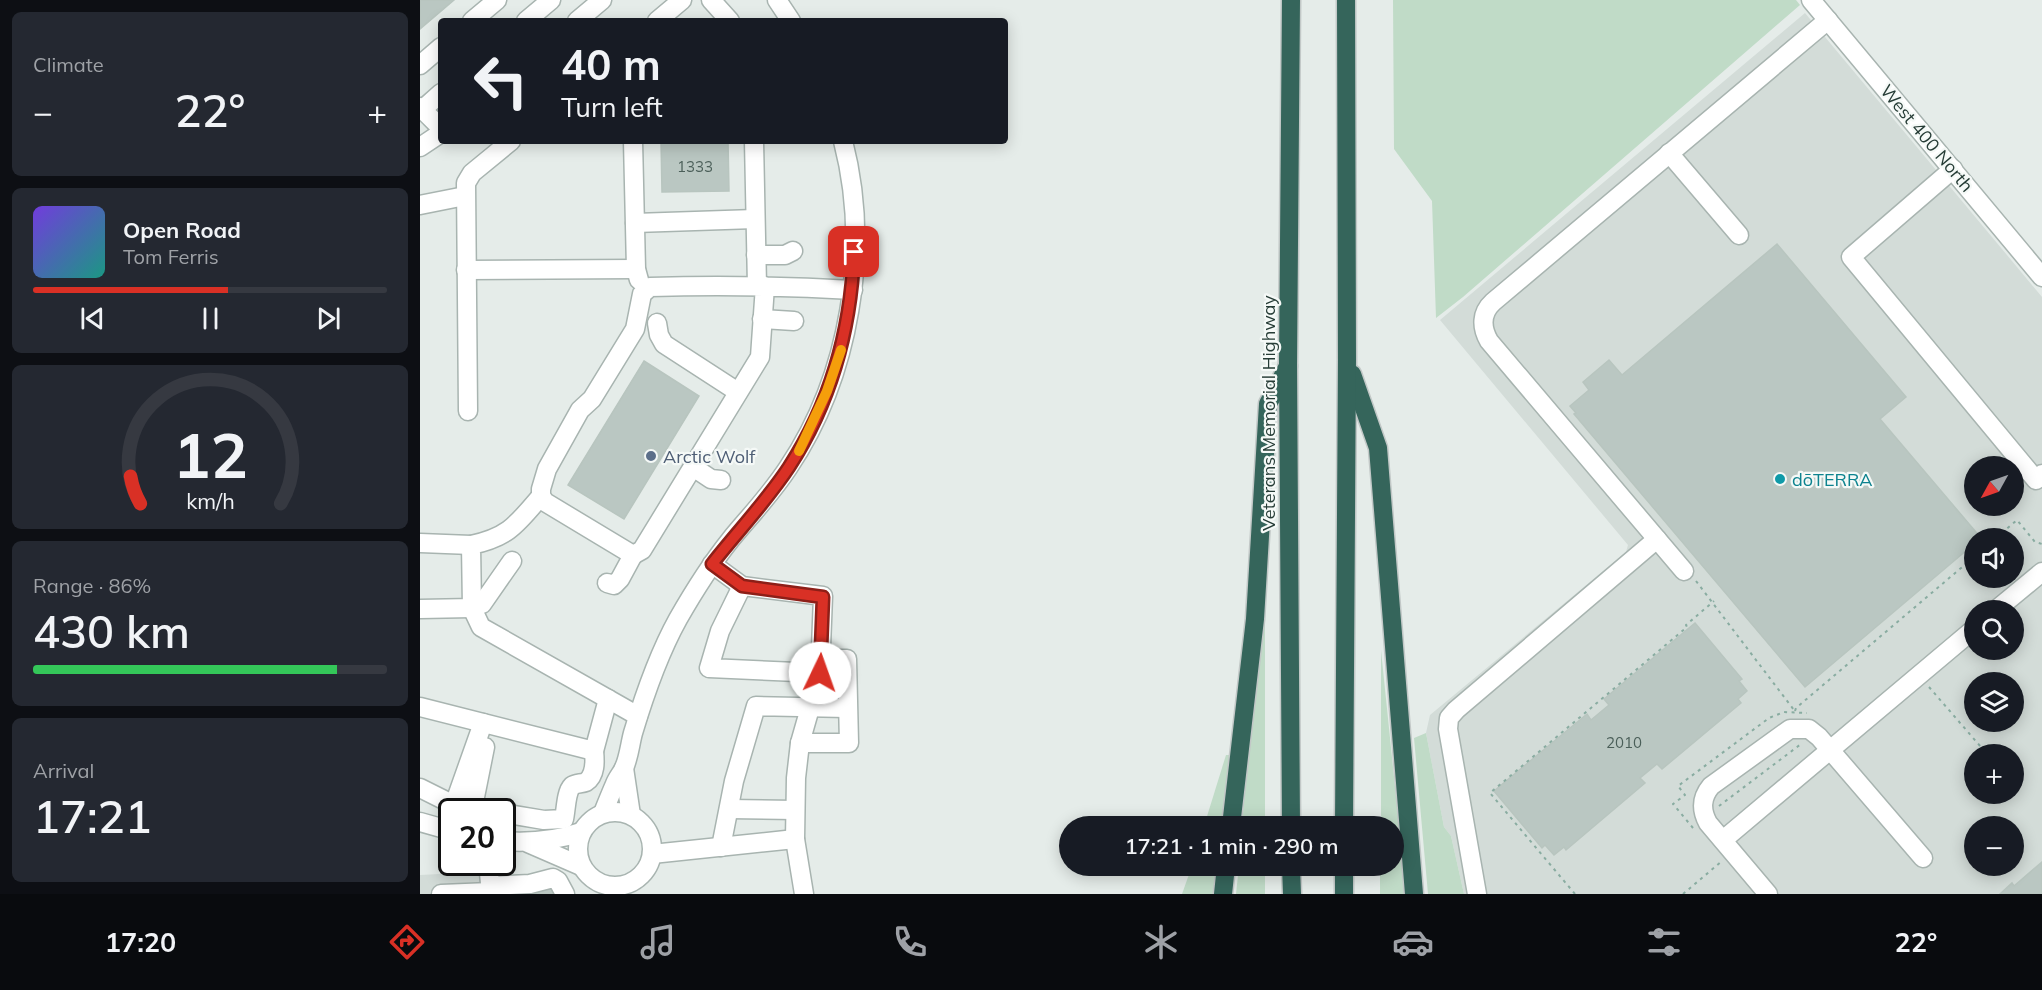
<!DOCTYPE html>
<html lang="en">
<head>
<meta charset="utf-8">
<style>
  body { margin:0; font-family:Mulish,sans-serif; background:#242831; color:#f1f3f6; height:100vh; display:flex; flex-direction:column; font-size:22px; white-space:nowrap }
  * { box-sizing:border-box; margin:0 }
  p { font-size:20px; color:#9ea1a6 }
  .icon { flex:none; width:33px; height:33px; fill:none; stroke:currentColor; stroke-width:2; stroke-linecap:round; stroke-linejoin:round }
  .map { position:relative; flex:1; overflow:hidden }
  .sheet { display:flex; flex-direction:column; gap:12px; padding:12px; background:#0d0f14; width:420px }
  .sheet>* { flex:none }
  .banner { position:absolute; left:18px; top:18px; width:570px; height:126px; border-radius:6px; box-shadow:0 3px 15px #0003; background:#171b24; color:#f1f3f6; overflow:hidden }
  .needle { width:39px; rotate:230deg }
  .controls { position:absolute; left:1544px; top:456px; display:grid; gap:12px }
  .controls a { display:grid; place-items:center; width:60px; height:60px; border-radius:50%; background:#171b24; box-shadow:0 3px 15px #0003; font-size:30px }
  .speed { position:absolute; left:18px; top:798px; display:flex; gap:12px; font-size:30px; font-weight:700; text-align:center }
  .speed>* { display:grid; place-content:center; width:78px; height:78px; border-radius:50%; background:#171b24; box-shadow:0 3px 15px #0003; line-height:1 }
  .speed .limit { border:3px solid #111; border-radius:9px; background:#fff; color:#111 }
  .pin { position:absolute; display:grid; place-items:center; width:51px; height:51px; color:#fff; margin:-26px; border-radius:12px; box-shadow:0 3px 9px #0006 }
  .me { position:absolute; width:66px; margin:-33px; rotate:3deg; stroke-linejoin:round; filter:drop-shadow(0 0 4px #0008) }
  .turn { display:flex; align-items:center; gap:21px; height:126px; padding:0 24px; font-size:27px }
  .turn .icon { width:78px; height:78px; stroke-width:2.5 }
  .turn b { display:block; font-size:42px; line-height:51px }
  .big { font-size:45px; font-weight:600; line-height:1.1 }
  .sheet .card { flex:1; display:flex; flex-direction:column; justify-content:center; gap:9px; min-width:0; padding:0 21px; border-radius:9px; background:#242831 }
  .sheet .dial { align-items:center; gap:0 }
  .dial svg { height:156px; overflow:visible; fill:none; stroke:#363941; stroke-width:7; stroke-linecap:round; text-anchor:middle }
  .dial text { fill:#f1f3f6; stroke:none }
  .song { display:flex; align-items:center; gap:18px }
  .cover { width:72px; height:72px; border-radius:9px; background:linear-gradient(135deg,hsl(260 70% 55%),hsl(170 70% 35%)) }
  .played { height:6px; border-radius:3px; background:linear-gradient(90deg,#d93025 55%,#363941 55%) }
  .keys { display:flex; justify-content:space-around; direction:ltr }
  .heat { display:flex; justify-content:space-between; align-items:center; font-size:33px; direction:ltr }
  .charge { height:9px; border-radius:4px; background:linear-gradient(90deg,#34c759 86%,#363941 0) }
  .trip { position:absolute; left:639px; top:816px; width:345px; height:60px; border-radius:30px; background:#171b24; box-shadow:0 3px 15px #0003; font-weight:600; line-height:60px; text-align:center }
  .tabs { display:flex; height:96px; justify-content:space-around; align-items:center; background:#090b0e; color:#9ea1a6 }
  .tabs .icon { width:42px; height:42px }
  .tabs .active { color:#d93025 }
  .tabs b { font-size:27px; color:#f1f3f6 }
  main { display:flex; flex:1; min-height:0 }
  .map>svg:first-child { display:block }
  .built { fill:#d3dcd8; fill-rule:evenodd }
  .green { fill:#c0dbc7 }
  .building { fill:#bac7c2; stroke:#b8c5bf; stroke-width:1.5 }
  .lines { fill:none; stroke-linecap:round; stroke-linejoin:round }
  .minor-casing { stroke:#a8b4b0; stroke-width:21 }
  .highway-casing { stroke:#c2c8c7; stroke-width:21 }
  .path { stroke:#89aca1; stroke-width:2; stroke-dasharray:3 4.5; stroke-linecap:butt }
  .minor { stroke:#fff; stroke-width:18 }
  .highway { stroke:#35655b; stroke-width:18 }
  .route-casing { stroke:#8d1f18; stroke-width:15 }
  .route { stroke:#d93025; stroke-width:10 }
  .slow { stroke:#f59e0b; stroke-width:10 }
  .service-dot { fill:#5c6f8a; stroke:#f5f9f7; stroke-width:2 }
  .culture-dot { fill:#0f9aa8; stroke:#f5f9f7; stroke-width:2 }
  .labels { text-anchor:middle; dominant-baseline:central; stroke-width:4.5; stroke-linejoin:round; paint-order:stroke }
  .number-label { font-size:15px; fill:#4b5f59 }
  .street-label { font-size:18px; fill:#263c36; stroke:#f5f9f7 }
  .service-label { font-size:18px; fill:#4e5e75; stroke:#f5f9f7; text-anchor:start }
  .culture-label { font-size:18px; fill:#0d838f; stroke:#f5f9f7; text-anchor:start }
</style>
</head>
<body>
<main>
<section class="sheet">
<div class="card"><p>Climate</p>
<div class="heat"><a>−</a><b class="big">22°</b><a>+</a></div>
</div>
<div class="card">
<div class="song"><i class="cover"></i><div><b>Open Road</b><p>Tom Ferris</p></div></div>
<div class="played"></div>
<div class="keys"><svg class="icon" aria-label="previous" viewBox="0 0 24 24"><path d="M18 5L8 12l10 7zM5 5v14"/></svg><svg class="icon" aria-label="pause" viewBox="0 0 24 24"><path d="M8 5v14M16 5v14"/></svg><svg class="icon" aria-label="next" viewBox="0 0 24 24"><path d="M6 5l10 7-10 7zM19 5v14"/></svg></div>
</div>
<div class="card dial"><svg viewBox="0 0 100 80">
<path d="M14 69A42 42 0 1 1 86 69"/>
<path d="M14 69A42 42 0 0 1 9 55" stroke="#d93025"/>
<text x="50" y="56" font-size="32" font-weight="700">12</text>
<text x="50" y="72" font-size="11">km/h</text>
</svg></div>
<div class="card"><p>Range · 86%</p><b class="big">430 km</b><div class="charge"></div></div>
<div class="card"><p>Arrival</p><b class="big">17:21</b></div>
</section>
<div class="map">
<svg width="1622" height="894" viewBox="0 0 1622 894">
  <rect width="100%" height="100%" fill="#e5ece9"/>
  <g class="built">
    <path d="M 1385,13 L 1622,297 L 1622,894 L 1044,894 L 1031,836 L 1024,827 L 1006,733 L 1010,715 L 1206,552 L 1208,545 L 1020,320 ZM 1554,466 L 1593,466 L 1593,506 L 1554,506 ZM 1554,538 L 1593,538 L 1593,578 L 1554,578 ZM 1554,610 L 1593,610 L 1593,650 L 1554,650 ZM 1554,682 L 1593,682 L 1593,722 L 1554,722 ZM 1554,754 L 1593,754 L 1593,794 L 1554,794 ZM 1554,826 L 1593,826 L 1593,866 L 1554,866 Z"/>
    <polygon points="59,872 66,894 0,894 0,875"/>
  </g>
  <g class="green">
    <polygon points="973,0 1376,0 1380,5 1043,297 1016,318 1012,201 974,149"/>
    <polygon points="845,575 845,826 822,826 836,650"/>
    <polygon points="961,650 986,894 960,894 960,866 974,866 974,826 961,826"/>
    <polygon points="1006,733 1024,827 1031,836 1044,894 1008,894 994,738"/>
    <polygon points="806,755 811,755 804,826 784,826"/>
    <polygon points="772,866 800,866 795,894 762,894"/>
    <polygon points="819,866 845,866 845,894 816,894"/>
  </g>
  <g class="building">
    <polygon points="0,0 34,0 0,29"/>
    <polygon points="241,141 308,141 309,191 242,192"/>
    <polygon points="1357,244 1486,397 1460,419 1561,538 1554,538 1554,544 1385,687 1154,414 1156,413 1150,406 1169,390 1163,382 1189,360 1202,375"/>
    <polygon points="224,361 279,396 204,519 148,485"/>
    <polygon points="1275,623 1322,679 1319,681 1327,691 1318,699 1321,703 1242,769 1237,764 1220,778 1225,783 1146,850 1144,847 1134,855 1125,845 1122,848 1074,791 1167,714 1171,720 1189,705 1184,699"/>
    <polygon points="1622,862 1622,894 1580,894 1592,883 1594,886"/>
    <polygon points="133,882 136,894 96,894"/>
  </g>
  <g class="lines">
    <g class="minor-casing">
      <g id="minor">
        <polyline points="291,0 310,21"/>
        <polyline points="357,0 371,21"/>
        <polyline points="1391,0 1622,277"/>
        <polyline points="52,21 77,0"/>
        <polyline points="106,21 131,0"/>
        <polyline points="157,21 182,0"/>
        <polyline points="237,21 262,0"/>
        <polyline points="0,65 21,47"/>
        <polyline points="0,107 21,128"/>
        <polyline points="3,109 21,93"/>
        <polyline points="213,141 216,269 219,280"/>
        <polyline points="334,141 337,286"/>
        <polyline points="0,147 21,133"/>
        <polyline points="1249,153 1319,235"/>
        <polyline points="1533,169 1431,257 1616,480 1622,474"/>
        <polyline points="0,205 45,196"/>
        <polyline points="215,223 335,219"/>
        <polyline points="336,255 365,255 373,251"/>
        <polyline points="46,270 216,269"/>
        <path d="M 345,286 L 340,357 L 222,550 L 213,555 L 125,502 L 121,496 L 121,489 L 127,469 L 160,410 L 172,399 L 215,329 L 222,294 L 230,287 C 297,285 365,286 433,290"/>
        <polyline points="342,319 374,321"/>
        <polyline points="237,323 239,335 244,344 318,392"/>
        <polyline points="48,411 46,183 52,173 91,141"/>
        <polyline points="273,467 291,479 301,480"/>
        <path d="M 121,496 C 97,524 89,537 51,545 L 52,608 L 61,627 L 218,716"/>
        <polyline points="0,543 51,545"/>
        <polyline points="292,564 322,586 403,596 400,673 380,743 376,778 375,839 384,894"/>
        <path d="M 1264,571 L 1069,341 C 1061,327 1061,313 1073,302 L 1408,20"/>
        <polyline points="187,583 194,585 200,579 213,555"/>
        <polyline points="322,586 300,631 289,668 400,673"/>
        <polyline points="0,609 52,608 62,604 92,561"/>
        <polyline points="1576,610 1622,572"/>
        <polyline points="0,707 174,751 188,699"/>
        <polyline points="380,743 429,743 427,659 401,659"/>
        <polyline points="65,747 53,807 70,812"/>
        <polyline points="204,768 211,815"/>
        <polyline points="0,788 26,801 35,802 63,723"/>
        <polyline points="309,809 375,810"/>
        <circle cx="195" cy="849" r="37"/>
        <path d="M 82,813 L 124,820 L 144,819 C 146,810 146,792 152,786 C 156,783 161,784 166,782 C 176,775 175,761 174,751"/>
        <path d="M 183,813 C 187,803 191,793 195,784 C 197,778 202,773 204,768 C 209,757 210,744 213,733 C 225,693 238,655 258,619 C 274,591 291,564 311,539 C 330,516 351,494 368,468 C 430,376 451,249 423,141"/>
        <polyline points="0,822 32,831"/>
        <polyline points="1303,840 1554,629"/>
        <path d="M 82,841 C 110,843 135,841 161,832"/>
        <polyline points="108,843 161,866"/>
        <polyline points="301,847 314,781 336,706 427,708"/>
        <polyline points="232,854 375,839"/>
        <polyline points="68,862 71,894"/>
        <polyline points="70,886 110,884 133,878 138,881 145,894"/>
        <polyline points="21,894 70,892"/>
        <polyline points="1057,894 1028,729 1029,718 1036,710 1237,539"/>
        <path d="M 1348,894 L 1288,823 C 1281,810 1281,798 1291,786 L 1370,729 L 1389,729 L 1399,737 L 1503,858"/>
      </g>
    </g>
    <g class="highway-casing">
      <g id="highway">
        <polyline points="932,374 958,448 994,894"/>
        <polyline points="811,826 835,619 848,404 868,366"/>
        <polyline points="871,826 868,365 871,0"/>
        <polyline points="924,826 927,359 926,0"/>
        <polyline points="871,866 872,894"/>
        <polyline points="924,866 924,894"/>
        <polyline points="803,894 806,866"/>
      </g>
    </g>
    <g class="path">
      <polyline points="1576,538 1597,520 1615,542 1622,544"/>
      <polyline points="1276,581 1374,710"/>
      <polyline points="1509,687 1567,754"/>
      <polyline points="1375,711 1376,708 1554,557"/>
      <polyline points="1299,806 1381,744"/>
      <polyline points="1273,828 1253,804 1265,795 1258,786 1349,718 1364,712 1387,713"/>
      <polyline points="1155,894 1070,793 1267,627 1266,625 1294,601"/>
      <polyline points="1263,894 1302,861"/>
    </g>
    <use href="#minor" class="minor"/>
    <use href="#highway" class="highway"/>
  </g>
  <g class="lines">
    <g class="route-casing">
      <path id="route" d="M 400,673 L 403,597 L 322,586 L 292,564 C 317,532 346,502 369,467 C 411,402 431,329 434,252"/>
    </g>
    <use href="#route" class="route"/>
    <polyline class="slow" points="379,451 407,391 421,350"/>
  </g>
  <circle class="service-dot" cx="231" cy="456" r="6"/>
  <circle class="culture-dot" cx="1360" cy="479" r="6"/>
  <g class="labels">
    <g class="number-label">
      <text x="275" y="166">1333</text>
      <text x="1204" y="742">2010</text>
    </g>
    <g class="street-label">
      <text transform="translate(1507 138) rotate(50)">West 400 North</text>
      <text transform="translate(848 413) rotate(-90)">Veterans Memorial Highway</text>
    </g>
    <g class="service-label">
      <text x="243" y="456">Arctic Wolf</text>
    </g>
    <g class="culture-label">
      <text x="1372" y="479">dōTERRA</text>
    </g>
  </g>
</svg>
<div class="controls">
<a><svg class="needle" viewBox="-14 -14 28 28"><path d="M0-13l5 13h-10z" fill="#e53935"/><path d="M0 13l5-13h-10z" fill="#9ea1a6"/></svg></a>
<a><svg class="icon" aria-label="sound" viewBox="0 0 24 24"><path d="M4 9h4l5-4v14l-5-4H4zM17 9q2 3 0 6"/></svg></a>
<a><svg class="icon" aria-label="search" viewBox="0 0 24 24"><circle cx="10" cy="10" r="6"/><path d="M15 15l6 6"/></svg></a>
<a><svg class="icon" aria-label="layers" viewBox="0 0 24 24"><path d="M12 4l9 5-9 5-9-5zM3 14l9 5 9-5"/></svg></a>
<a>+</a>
<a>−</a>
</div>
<div class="speed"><div class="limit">20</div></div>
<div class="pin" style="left:434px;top:252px;background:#d93025"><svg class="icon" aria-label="arrive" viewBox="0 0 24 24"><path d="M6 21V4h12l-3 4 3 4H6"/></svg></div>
<svg class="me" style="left:400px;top:673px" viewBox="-20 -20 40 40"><circle r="19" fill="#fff"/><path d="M0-13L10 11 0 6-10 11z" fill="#d93025"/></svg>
<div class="trip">17:21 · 1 min · 290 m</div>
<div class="banner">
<div class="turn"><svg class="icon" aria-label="left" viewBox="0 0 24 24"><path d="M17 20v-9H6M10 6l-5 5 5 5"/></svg><div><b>40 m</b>Turn left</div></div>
</div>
</div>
</main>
<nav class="tabs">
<b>17:20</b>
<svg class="icon active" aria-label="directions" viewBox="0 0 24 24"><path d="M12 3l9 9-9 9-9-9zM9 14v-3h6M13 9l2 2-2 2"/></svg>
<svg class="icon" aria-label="music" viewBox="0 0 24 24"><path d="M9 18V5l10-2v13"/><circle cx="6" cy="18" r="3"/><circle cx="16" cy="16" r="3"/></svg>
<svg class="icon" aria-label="phone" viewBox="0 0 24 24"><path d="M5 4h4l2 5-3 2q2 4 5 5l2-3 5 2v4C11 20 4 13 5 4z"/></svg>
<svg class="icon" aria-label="climate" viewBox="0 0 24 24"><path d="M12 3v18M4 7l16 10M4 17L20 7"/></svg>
<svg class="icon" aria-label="car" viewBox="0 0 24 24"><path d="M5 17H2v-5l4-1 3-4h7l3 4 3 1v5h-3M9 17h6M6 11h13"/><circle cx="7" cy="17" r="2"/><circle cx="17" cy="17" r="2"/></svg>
<svg class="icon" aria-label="filters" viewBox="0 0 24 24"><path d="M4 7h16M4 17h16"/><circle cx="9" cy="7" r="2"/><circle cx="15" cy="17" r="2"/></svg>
<b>22°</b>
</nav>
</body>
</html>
